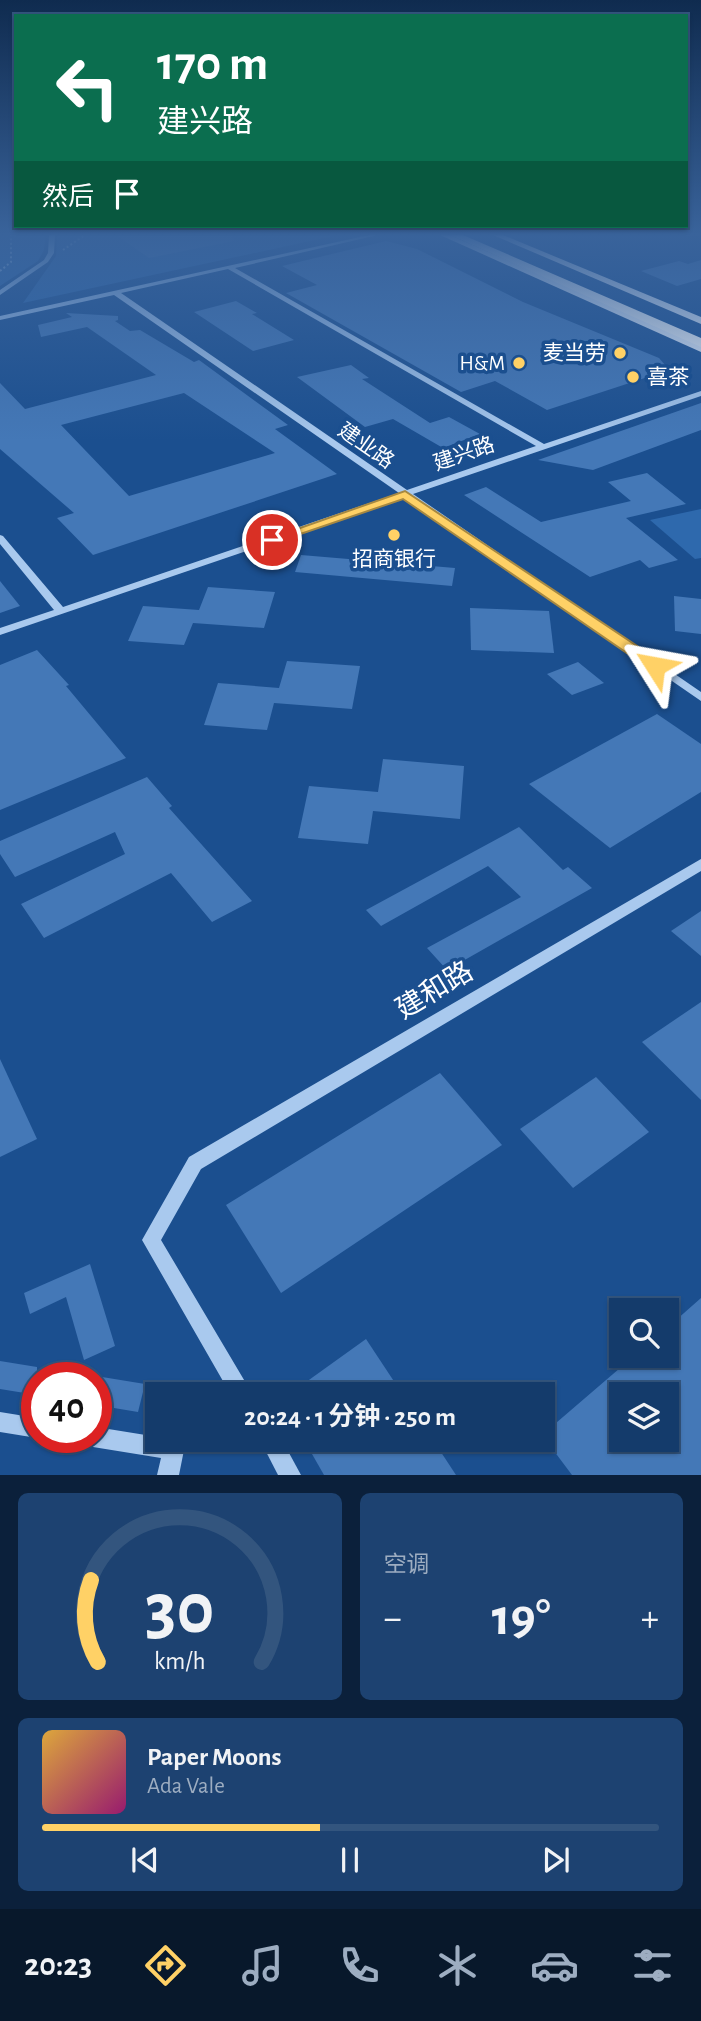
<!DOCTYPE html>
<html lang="zh">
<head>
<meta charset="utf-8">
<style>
  body { margin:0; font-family:"Alegreya Sans","Noto Sans SC",sans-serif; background:#1d4271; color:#f1f3f6; height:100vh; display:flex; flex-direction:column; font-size:26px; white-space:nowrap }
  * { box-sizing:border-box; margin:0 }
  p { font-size:23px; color:#9dadc1 }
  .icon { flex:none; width:38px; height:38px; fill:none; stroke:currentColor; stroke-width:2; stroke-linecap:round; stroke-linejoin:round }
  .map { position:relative; height:1475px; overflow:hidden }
  .side { display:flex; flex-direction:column; gap:18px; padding:18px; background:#0b203b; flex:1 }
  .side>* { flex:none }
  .banner { position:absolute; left:14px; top:14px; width:674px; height:214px; border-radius:0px; box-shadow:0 2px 5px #0004,0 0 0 2px #33557e; background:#0b6e4f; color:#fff; overflow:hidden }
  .tools { position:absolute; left:609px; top:1298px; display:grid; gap:14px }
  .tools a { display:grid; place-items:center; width:70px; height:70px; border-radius:0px; background:#143b6b; box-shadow:0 2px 5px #0004,0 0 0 2px #33557e; font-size:35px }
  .speed { position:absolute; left:21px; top:1362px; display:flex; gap:14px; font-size:35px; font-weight:700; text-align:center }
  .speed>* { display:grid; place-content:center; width:91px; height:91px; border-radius:50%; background:#143b6b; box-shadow:0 2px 5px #0004,0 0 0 2px #33557e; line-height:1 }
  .speed .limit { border:10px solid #d22; background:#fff; color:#111 }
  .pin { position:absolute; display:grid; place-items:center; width:60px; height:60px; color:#fff; margin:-30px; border:4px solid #fff; border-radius:50%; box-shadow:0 2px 7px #0007 }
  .me { position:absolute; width:77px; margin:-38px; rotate:304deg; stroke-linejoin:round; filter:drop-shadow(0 0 5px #0008) }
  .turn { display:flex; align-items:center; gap:24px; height:147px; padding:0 28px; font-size:32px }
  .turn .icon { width:91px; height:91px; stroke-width:2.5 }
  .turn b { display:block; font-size:49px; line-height:60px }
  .then { display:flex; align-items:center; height:66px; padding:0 28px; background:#0003; gap:14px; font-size:26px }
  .big { font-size:52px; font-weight:700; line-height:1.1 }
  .side .card { flex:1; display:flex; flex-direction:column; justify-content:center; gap:10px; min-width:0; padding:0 24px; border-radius:10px; background:#1d4271 }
  .side .dial { align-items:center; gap:0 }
  .dial svg { height:182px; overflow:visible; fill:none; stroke:#33557e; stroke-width:7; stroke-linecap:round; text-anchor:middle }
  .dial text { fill:#f1f3f6; stroke:none }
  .song { display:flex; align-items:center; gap:21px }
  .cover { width:84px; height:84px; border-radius:10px; background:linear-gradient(135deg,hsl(40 70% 55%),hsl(320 70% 35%)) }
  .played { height:7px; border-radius:4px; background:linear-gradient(90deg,#ffd166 45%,#33557e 45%) }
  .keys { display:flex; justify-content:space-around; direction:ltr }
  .heat { display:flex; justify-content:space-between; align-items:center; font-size:38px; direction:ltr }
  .side .tiles { flex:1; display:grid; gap:18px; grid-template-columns:1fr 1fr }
  .card:last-child { grid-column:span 2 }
  .trip { position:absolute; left:145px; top:1382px; width:410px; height:70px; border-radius:0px; background:#143b6b; box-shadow:0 2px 5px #0004,0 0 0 2px #33557e; font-weight:700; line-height:70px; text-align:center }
  .tabs { display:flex; height:112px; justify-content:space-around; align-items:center; background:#08182b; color:#9dadc1 }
  .tabs .icon { width:49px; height:49px }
  .tabs .selected { color:#ffd166 }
  .tabs b { font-size:32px; color:#f1f3f6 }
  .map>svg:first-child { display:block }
  .green { fill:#2e69ad }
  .building { fill:#4478b7; fill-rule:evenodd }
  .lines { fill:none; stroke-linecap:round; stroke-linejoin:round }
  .path { stroke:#a9c9ee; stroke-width:2; stroke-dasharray:2 2.5; stroke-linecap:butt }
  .minor { fill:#a9c9ee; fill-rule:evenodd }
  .major { fill:#f0f6ff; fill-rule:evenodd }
  .highway { fill:#fff; fill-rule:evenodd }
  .route { fill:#ffd166; stroke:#a68842; stroke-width:2 }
  .poi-dot { fill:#ffd166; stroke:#1b4f8f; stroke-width:2.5 }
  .labels { text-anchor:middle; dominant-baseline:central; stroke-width:7; stroke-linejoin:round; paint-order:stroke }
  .far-poi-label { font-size:21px; fill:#fff; stroke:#1b4f8f; text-anchor:end }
  .far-street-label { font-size:21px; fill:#fff; stroke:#1b4f8f }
  .near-street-label { font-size:28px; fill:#fff; stroke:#1b4f8f }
</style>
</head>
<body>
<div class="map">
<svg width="701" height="1475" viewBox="0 0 701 1475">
  <rect width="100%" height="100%" fill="#1b4f8f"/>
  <g class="green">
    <polygon points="0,235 46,235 44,250 38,261 0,286"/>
    <polygon points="57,235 338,235 23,303 56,256"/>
    <polygon points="701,509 701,558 695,559 650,520"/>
  </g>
  <g class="building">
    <polygon points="116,235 233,235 234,241 149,258"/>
    <polygon points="386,241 417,249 523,302 659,358 672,373 651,376 547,410 495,381 461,392 286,293 317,285 282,266"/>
    <polygon points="701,260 701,279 677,286 641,271 679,261 688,264"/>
    <polygon points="236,301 257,313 252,314 294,340 253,351 194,312"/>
    <path d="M 66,313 L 118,316 L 118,320 L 115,321 L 130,331 L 140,330 L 194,362 L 199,360 L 288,425 L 275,429 L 337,474 L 93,555 L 57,518 L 74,513 L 0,449 L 0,383 L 25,409 L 156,375 L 87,327 L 41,337 L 38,325 L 72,317 ZM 184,393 L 275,453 L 129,496 L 61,425 Z"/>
    <polygon points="351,365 369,378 362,379 430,423 449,417 480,434 443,448 393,419 365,427 297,377"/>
    <polygon points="701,403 701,430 593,470 538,460"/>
    <polygon points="647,473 686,504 626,518 678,560 649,568 640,560 590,577 464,495 486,487 541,522 631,501 608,482"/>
    <polygon points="301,555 455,568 452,586 295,572"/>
    <polygon points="0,581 20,606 0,613"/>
    <polygon points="208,587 275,592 264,628 193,623 184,645 128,641 143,606 199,610"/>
    <polygon points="674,596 701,599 701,634 675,631"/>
    <polygon points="470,608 549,611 554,653 471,650"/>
    <polygon points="37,650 69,685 66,686 126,758 0,810 0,665"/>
    <polygon points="287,661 360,666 352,709 274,703 267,730 204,725 218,683 279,688"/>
    <polygon points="578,662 604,683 572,695 547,674"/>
    <polygon points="657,714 701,744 701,792 610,848 529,784"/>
    <polygon points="383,759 464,766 460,819 373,811 368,844 298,838 309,786 378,792"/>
    <polygon points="147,777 172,806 169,808 252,901 212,922 171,873 44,938 21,904 125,854 115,832 15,877 0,854 0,841"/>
    <polygon points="519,827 563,870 568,867 592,888 447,970 427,948 521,897 488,866 381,926 366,910"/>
    <polygon points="701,911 701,956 671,931"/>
    <polygon points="701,1002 701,1100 642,1042"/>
    <polygon points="0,1059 37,1139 0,1157"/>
    <polygon points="440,1073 502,1145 281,1293 226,1205"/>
    <polygon points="596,1077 649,1132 573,1188 520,1129"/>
    <polygon points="90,1264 115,1346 84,1360 66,1297 30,1314 24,1293"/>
    <path d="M 701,1298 L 701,1475 L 572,1475 L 542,1435 L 634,1356 L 667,1356 L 667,1328 ZM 621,1395 L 667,1395 L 667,1440 L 621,1440 Z"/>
    <polygon points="366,1339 403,1395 288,1395"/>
    <polygon points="0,1361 37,1367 37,1395 0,1389"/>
    <polygon points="96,1376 145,1384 138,1412 96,1405"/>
    <polygon points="304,1440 433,1440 456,1475 324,1475"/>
  </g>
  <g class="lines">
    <g class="path">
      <polyline points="63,250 85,235"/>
      <polyline points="0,271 11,262 11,235"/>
    </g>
    <g class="minor">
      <polygon points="49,235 55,235 54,253 48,262 0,295 0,290 44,260 48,253"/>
      <path d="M 369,235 L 378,235 L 235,268 L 544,444 L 701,391 L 701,396 L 413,494 L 701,692 L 701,701 L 405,497 L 0,635 L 0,628 L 54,610 L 0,544 L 0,535 L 3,536 L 63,607 L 399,493 L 114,295 L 0,320 L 0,316 ZM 228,269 L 536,446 L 407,490 L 121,293 Z"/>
      <polygon points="701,859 701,871 201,1169 161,1240 253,1395 231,1395 142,1240 189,1157"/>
      <polygon points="0,1412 37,1418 37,1437 41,1437 37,1438 0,1432"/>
      <polygon points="96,1427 158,1437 158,1440 176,1440 181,1443 184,1450 179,1475 157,1475 161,1458 93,1447 86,1444 83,1437 96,1437"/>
      <polygon points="260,1440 282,1440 301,1475 278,1475"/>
    </g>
    <g class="major">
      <polygon points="440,235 450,235 701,345 701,352"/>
      <polygon points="493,235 503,235 701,317 701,324"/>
    </g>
    <polygon class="highway" points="450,235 463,235 701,338 701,347"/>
  </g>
  <linearGradient id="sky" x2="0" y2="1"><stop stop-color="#0f2b4f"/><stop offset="0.53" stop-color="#39639b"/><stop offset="1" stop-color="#39639b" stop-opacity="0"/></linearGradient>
  <rect width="701" height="441" fill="url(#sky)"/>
  <polygon class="route" points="405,491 661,662 663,666 661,669 650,669 403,499 277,542 272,543 266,540"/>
  <g class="poi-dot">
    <circle cx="620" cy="353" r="7"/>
    <circle cx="519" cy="363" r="7"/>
    <circle cx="633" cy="377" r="7"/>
    <circle cx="394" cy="535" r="7"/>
  </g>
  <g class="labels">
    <g class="far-poi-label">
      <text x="606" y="353">麦当劳</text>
      <text x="505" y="363">H&amp;M</text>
      <text x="647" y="377" text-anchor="start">喜茶</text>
      <text x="394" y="559" text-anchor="middle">招商银行</text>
    </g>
    <g class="far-street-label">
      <text transform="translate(366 446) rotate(35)">建业路</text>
      <text transform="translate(464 454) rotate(-19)">建兴路</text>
    </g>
    <g class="near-street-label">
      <text transform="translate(435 991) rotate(-31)">建和路</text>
    </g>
  </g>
</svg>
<div class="tools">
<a><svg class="icon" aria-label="search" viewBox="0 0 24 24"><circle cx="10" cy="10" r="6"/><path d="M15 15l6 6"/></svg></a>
<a><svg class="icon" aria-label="layers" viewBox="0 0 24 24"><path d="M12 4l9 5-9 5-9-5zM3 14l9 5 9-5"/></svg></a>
</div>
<div class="speed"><div class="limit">40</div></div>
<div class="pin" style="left:272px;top:540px;background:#d93025"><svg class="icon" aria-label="arrive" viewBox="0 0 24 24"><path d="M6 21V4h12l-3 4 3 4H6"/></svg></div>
<svg class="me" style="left:655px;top:666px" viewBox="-20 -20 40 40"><path d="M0-17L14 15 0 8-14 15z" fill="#ffd166" stroke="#fff" stroke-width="4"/></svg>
<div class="trip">20:24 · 1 分钟 · 250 m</div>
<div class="banner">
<div class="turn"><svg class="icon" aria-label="left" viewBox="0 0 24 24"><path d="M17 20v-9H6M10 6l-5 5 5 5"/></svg><div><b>170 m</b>建兴路</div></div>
<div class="then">然后<svg class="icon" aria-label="arrive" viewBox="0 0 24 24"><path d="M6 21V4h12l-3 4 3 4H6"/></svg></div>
</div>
</div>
<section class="side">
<div class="tiles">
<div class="card dial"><svg viewBox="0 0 100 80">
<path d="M14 69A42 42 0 1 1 86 69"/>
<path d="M14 69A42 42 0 0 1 11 33" stroke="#ffd166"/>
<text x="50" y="56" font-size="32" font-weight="700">30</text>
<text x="50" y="72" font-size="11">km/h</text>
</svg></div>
<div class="card"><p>空调</p>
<div class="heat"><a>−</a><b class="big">19°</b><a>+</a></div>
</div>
<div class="card">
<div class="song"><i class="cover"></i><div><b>Paper Moons</b><p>Ada Vale</p></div></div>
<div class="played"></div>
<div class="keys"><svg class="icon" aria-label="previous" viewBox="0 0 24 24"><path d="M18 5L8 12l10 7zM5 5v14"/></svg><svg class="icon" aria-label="pause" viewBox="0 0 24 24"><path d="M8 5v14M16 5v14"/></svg><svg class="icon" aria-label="next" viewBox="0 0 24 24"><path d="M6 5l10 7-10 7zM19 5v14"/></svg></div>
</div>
</div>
</section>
<nav class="tabs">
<b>20:23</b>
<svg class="icon selected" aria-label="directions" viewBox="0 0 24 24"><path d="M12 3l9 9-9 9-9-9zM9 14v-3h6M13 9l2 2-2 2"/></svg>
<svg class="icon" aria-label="music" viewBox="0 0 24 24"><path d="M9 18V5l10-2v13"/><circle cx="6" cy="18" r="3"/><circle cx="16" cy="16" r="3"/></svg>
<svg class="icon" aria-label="phone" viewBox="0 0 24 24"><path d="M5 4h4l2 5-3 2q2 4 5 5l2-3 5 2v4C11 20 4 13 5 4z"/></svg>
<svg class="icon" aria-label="climate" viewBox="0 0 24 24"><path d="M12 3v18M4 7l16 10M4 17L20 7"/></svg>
<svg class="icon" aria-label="car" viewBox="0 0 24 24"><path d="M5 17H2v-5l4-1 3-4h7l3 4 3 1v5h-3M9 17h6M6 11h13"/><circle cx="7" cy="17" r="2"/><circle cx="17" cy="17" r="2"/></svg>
<svg class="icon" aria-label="filters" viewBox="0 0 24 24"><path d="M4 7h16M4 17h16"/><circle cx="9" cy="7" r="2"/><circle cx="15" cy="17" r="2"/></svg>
</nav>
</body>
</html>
